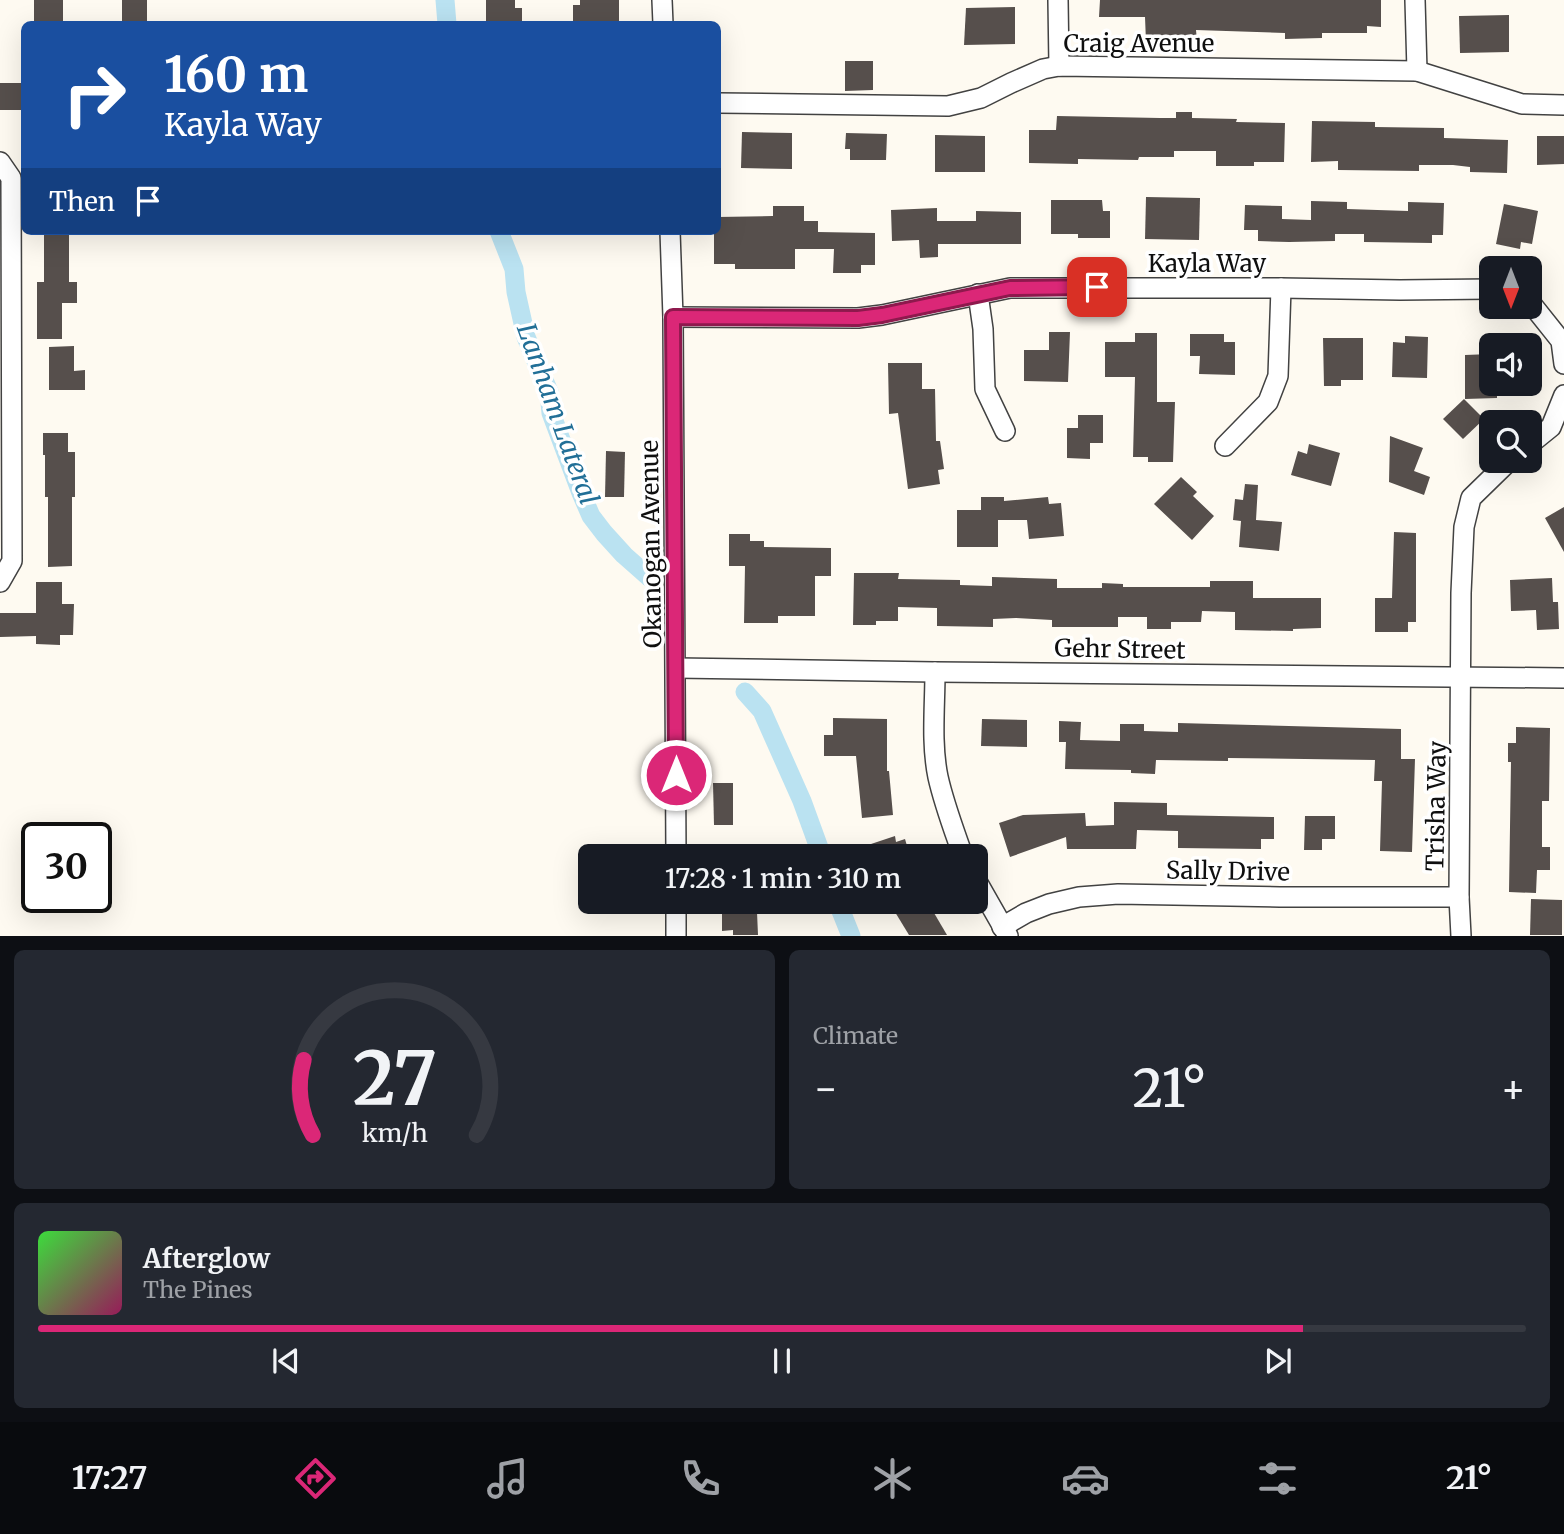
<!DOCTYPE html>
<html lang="en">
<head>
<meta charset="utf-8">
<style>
  body { margin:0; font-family:Merriweather,serif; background:#242831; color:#f1f3f6; height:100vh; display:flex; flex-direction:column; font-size:26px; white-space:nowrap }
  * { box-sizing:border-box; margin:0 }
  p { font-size:23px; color:#9ea1a6 }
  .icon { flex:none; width:38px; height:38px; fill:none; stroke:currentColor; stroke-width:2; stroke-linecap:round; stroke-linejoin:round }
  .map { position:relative; height:936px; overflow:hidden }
  .sheet { display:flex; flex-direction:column; gap:14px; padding:14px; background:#0d0f14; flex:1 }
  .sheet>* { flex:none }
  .guide { position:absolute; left:21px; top:21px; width:700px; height:214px; border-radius:10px; box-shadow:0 7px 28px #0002; background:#1a4fa0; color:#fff; overflow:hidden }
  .needle { width:46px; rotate:180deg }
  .fabs { position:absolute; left:1479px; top:256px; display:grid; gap:14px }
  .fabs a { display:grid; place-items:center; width:63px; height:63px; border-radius:10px; background:#171b24; box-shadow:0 7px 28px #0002; font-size:35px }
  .speed { position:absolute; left:21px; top:822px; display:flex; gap:14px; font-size:35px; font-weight:700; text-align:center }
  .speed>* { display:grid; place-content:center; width:91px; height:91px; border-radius:50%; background:#171b24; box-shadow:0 7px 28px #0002; line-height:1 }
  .speed .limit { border:4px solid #111; border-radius:10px; background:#fff; color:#111 }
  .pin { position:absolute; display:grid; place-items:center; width:60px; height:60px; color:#fff; margin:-30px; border-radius:14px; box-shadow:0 4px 10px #0006 }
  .me { position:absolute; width:77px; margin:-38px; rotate:0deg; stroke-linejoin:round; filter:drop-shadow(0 0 5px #0008) }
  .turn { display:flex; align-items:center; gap:24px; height:147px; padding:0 28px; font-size:32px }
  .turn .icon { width:91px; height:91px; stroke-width:2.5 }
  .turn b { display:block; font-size:49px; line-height:60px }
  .then { display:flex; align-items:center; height:66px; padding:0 28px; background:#0003; gap:14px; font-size:26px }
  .big { font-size:52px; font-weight:600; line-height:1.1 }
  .sheet .card { flex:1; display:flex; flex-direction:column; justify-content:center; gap:10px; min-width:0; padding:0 24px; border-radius:10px; background:#242831 }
  .sheet .dial { align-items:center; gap:0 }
  .dial svg { height:182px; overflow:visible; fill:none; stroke:#363941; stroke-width:7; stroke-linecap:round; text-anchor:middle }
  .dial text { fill:#f1f3f6; stroke:none }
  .song { display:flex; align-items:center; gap:21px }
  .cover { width:84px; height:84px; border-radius:10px; background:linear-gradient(135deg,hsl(120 70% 55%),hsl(330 70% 35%)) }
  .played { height:7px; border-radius:4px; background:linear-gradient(90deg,#db2777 85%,#363941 85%) }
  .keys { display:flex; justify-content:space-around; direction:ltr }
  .heat { display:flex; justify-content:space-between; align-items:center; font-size:38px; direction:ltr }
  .sheet .tiles { flex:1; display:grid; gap:14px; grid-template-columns:1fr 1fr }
  .card:last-child { grid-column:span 2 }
  .trip { position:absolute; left:578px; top:844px; width:410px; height:70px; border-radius:10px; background:#171b24; box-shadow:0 7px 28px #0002; font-weight:600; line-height:70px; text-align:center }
  .dock { display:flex; height:112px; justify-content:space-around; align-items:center; background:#090b0e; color:#9ea1a6 }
  .dock .icon { width:49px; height:49px }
  .dock .on { color:#db2777 }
  .dock b { font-size:32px; color:#f1f3f6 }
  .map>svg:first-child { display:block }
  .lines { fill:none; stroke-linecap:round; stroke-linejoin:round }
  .canal { stroke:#bae2f1; stroke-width:19 }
  .building { fill:#564f4c }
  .minor-casing { stroke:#424242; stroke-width:22 }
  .minor { stroke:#fff; stroke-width:19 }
  .route-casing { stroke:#8e194d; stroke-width:18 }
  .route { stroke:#db2777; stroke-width:12 }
  .labels { text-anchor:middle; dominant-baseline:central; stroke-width:7; stroke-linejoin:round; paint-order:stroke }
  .street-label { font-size:24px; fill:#0f0f0f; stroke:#fff }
  .water-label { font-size:26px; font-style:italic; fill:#216f97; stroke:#fff }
</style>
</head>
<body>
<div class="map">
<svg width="1564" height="936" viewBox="0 0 1564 936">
  <rect width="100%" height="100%" fill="#fefaf1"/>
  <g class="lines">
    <g class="canal">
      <polyline points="445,0 447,24"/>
      <polyline points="499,231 514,269 516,292 526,337 549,392 551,413 581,493 591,516 604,533 624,555 650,578"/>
      <polyline points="745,692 762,711 802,801 822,856"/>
      <polyline points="837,901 851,936"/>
    </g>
  </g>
  <g class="building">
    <rect x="34" y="0" width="29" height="24"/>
    <rect x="122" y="0" width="25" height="24"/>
    <polygon points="486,0 515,0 515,8 522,8 522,24 486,24"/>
    <polygon points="580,0 619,0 619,23 611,23 611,24 573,24 573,5 580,5"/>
    <polygon points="1100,0 1381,0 1381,27 1367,26 1367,33 1322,33 1322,38 1285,39 1285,33 1196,30 1197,41 1146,42 1145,17 1099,17"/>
    <polygon points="1015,7 1015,44 964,45 966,8"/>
    <polygon points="1509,15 1509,52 1460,53 1459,16"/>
    <polygon points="845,61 873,61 873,90 845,91"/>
    <rect x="0" y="83" width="24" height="27"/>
    <polygon points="1176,112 1192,112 1192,118 1237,119 1236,122 1285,123 1284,162 1254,162 1254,166 1216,166 1216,151 1174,151 1174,157 1139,157 1138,160 1078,159 1078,164 1029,163 1029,130 1056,130 1057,116 1160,118 1176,118"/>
    <polygon points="1312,121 1375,122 1375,127 1444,128 1444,138 1508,140 1507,173 1470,172 1470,167 1453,165 1419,165 1419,171 1338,170 1338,161 1311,162"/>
    <polygon points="742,132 792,133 792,169 741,168"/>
    <polygon points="846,133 887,134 886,160 850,160 850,149 845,149"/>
    <polygon points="935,135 985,136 985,172 935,172"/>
    <polygon points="1537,136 1564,136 1564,164 1537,165"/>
    <polygon points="1146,197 1200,198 1199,240 1145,239"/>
    <polygon points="1051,200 1102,200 1103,211 1110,211 1110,238 1078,238 1078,234 1051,234"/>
    <polygon points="1311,201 1347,202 1347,209 1408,211 1408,202 1444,203 1443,235 1432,235 1432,243 1364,242 1364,234 1335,234 1335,241 1289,242 1258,241 1258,230 1244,230 1245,205 1282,206 1282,219 1311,220"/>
    <polygon points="1504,204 1538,211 1532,244 1521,242 1520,249 1496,244"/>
    <polygon points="773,206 804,206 804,221 818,221 818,232 875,233 875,265 861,265 861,273 833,273 834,249 795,249 795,269 735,269 735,264 714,264 714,231 718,231 718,217 773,216"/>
    <polygon points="937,208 937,221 976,221 976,211 1021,212 1021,244 938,244 938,257 920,258 919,240 892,241 891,210"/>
    <polygon points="44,231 69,231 69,282 77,282 77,303 62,303 62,339 37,339 37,282 44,282"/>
    <polygon points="1049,332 1070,332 1068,382 1024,381 1024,350 1049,350"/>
    <polygon points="1135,333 1157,333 1157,402 1175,402 1173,462 1148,462 1148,457 1133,457 1135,377 1105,377 1105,342 1135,342"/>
    <polygon points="1190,334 1224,334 1224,342 1235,342 1235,375 1199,374 1200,356 1190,356"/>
    <polygon points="1405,336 1428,337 1427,378 1392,377 1393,342 1405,343"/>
    <polygon points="1323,338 1363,338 1363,380 1341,380 1341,386 1324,386"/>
    <polygon points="74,346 74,371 85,370 85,390 49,390 49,347"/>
    <polygon points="1491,354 1491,383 1497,383 1497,398 1465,399 1465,355"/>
    <polygon points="888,363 922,363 922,389 935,389 936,441 940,441 944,469 938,470 940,484 908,489 898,413 889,414"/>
    <polygon points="1464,399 1484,419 1463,439 1443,419"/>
    <polygon points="1078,415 1103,415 1103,443 1090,443 1090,459 1067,458 1067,428 1078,428"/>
    <polygon points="43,433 68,433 68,452 75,452 75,497 72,497 72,566 48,567 48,497 45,497 45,455 43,455"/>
    <polygon points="1390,436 1423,448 1414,471 1430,477 1424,495 1389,482"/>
    <polygon points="1309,444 1340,453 1331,486 1291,475 1298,451 1307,454"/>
    <polygon points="606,451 625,452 624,497 605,497"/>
    <polygon points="1181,477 1197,492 1193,496 1214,516 1192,540 1154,504"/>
    <polygon points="1245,484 1258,485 1256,520 1282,522 1279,551 1239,547 1241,521 1233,520 1235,499 1243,500"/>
    <polygon points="981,497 1004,497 1004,501 1048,497 1049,504 1061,503 1064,536 1029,539 1027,520 998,520 998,547 957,547 957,510 981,510"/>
    <polygon points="1564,507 1564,552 1545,518"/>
    <polygon points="1394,532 1416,533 1416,622 1408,622 1408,632 1375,632 1375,598 1392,598"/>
    <polygon points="729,534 750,534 750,541 764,541 764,547 831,548 831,576 815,576 815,616 778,616 778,623 744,623 745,566 729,566"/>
    <polygon points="854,573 899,573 898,579 960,580 960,585 992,586 992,577 1057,579 1057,588 1102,588 1102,583 1123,584 1123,587 1210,587 1210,581 1253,581 1253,598 1321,598 1321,628 1293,629 1293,631 1235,630 1235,612 1202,611 1201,622 1171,622 1171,629 1147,629 1147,617 1118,617 1118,627 1052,627 1052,620 1016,618 993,619 993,627 937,626 937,608 898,607 898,621 876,621 876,625 853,625"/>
    <polygon points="1552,578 1553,602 1558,602 1559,629 1537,630 1536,610 1511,611 1510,580"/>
    <polygon points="36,582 62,582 62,604 74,604 73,635 60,635 60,645 36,644 36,636 0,637 0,613 36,613"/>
    <polygon points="833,718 887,719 887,771 889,771 893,815 862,818 856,756 824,756 824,735 833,735"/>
    <polygon points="982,719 1027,720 1027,747 981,746"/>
    <polygon points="1059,721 1081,722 1080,740 1120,741 1120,724 1144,724 1144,731 1178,732 1178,723 1401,729 1401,759 1415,759 1412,852 1380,851 1382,781 1374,781 1375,760 1228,758 1228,761 1156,760 1155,774 1131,773 1131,770 1065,769 1066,742 1059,742"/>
    <polygon points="1516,727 1550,728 1549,801 1542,801 1542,847 1550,847 1550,870 1537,870 1536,893 1509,892 1511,762 1508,762 1508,743 1516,743"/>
    <polygon points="713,783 733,783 733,825 714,825"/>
    <polygon points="1114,802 1167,803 1167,815 1274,817 1274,839 1261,839 1261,849 1178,848 1178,831 1137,830 1136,849 1067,849 1066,837 1010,857 999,823 1023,815 1085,813 1086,826 1114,825"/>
    <polygon points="1305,816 1335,816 1335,839 1322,839 1322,850 1304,850"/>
    <polygon points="895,836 896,842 905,839 910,856 845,856 844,853"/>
    <polygon points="1531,899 1562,900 1562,935 1530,935"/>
    <polygon points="745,901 745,912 757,912 758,935 733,935 733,930 722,931 722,902"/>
    <polygon points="913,901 927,901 947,935 909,935 895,912"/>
  </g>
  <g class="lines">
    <g class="minor-casing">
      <g id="minor">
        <polyline points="662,0 663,24"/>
        <polyline points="1058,0 1059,66"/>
        <polyline points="1415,0 1417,71"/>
        <polyline points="718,103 948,106 981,98 1011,83 1043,69 1059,66 1417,71 1522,104 1564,105"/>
        <polyline points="0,162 11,178 12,561 0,582"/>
        <polyline points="670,231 673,317 676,856"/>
        <polyline points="978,294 983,329 985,389 1005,431"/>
        <polyline points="1530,302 1561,341 1564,364"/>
        <polyline points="673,317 858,318 882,315 1010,288 1281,288 1400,290 1491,289"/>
        <polyline points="1530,444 1551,427 1564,395"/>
        <polyline points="1225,446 1268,402 1278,376 1281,288"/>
        <polyline points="676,668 935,672 1564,678"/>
        <path d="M 935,672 C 935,707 931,743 938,777 C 944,804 954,830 963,856"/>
        <polyline points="975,878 1008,936"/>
        <polyline points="676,901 676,936"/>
        <polyline points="1002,927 1026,913 1049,904 1079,897 1118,894 1280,897 1459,897"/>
        <polyline points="1461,936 1459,897 1461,593 1464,527 1471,498 1510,460"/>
      </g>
    </g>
    <use href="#minor" class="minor"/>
  </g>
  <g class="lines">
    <g class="route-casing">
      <polyline id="route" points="676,775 673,317 858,318 882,315 1010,288 1097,287"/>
    </g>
    <use href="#route" class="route"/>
  </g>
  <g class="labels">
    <g class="street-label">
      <text x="1139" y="43">Craig Avenue</text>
      <text x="1207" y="263">Kayla Way</text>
      <text transform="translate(651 544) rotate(-91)">Okanogan Avenue</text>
      <text transform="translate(1120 649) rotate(1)">Gehr Street</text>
      <text transform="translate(1436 806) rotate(-89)">Trisha Way</text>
      <text transform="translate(1228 871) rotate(1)">Sally Drive</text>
    </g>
    <g class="water-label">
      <text transform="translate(558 414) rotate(70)">Lanham Lateral</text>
    </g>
  </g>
</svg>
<div class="fabs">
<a><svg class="needle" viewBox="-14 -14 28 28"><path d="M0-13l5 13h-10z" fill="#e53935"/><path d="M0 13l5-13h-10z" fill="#9ea1a6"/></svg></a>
<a><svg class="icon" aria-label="sound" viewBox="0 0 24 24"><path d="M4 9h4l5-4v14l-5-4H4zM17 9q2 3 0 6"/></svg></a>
<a><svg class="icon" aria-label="search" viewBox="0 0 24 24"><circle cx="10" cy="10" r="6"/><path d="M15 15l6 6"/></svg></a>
</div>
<div class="speed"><div class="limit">30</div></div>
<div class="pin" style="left:1097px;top:287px;background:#d93025"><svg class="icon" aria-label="arrive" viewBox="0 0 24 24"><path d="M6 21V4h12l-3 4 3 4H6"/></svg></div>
<svg class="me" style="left:676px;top:775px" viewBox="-20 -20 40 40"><circle r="17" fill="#db2777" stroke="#fff" stroke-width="3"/><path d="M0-11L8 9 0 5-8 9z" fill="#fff"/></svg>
<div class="trip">17:28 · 1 min · 310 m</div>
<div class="guide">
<div class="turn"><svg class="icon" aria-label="right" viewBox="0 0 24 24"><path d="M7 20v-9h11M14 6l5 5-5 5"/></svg><div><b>160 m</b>Kayla Way</div></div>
<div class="then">Then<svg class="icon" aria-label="arrive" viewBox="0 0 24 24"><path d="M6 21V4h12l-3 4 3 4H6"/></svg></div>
</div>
</div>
<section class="sheet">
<div class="tiles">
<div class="card dial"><svg viewBox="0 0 100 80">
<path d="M14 69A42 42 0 1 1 86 69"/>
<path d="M14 69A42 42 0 0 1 10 36" stroke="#db2777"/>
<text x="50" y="56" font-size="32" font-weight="700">27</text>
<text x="50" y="72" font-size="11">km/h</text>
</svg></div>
<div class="card"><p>Climate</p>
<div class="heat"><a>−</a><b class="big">21°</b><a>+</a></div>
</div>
<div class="card">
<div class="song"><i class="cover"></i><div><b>Afterglow</b><p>The Pines</p></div></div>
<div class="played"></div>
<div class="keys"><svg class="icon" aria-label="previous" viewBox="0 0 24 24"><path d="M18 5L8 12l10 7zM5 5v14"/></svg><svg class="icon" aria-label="pause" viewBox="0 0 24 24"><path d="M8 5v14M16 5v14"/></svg><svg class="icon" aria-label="next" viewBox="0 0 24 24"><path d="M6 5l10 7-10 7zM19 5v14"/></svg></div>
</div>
</div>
</section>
<nav class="dock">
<b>17:27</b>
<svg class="icon on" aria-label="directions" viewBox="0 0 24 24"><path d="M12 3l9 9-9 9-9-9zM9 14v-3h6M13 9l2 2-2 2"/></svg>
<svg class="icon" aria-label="music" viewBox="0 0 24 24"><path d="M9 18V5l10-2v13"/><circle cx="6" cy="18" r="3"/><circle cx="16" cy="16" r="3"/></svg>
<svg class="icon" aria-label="phone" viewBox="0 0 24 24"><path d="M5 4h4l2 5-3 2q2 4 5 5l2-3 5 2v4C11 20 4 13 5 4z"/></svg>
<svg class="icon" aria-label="climate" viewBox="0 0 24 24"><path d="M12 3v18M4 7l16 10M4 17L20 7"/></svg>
<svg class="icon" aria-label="car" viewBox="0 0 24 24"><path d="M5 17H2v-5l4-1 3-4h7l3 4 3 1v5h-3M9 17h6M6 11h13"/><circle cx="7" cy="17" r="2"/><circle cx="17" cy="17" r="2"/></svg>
<svg class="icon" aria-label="filters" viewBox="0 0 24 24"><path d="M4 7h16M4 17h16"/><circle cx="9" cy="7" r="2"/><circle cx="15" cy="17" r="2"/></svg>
<b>21°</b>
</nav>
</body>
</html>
